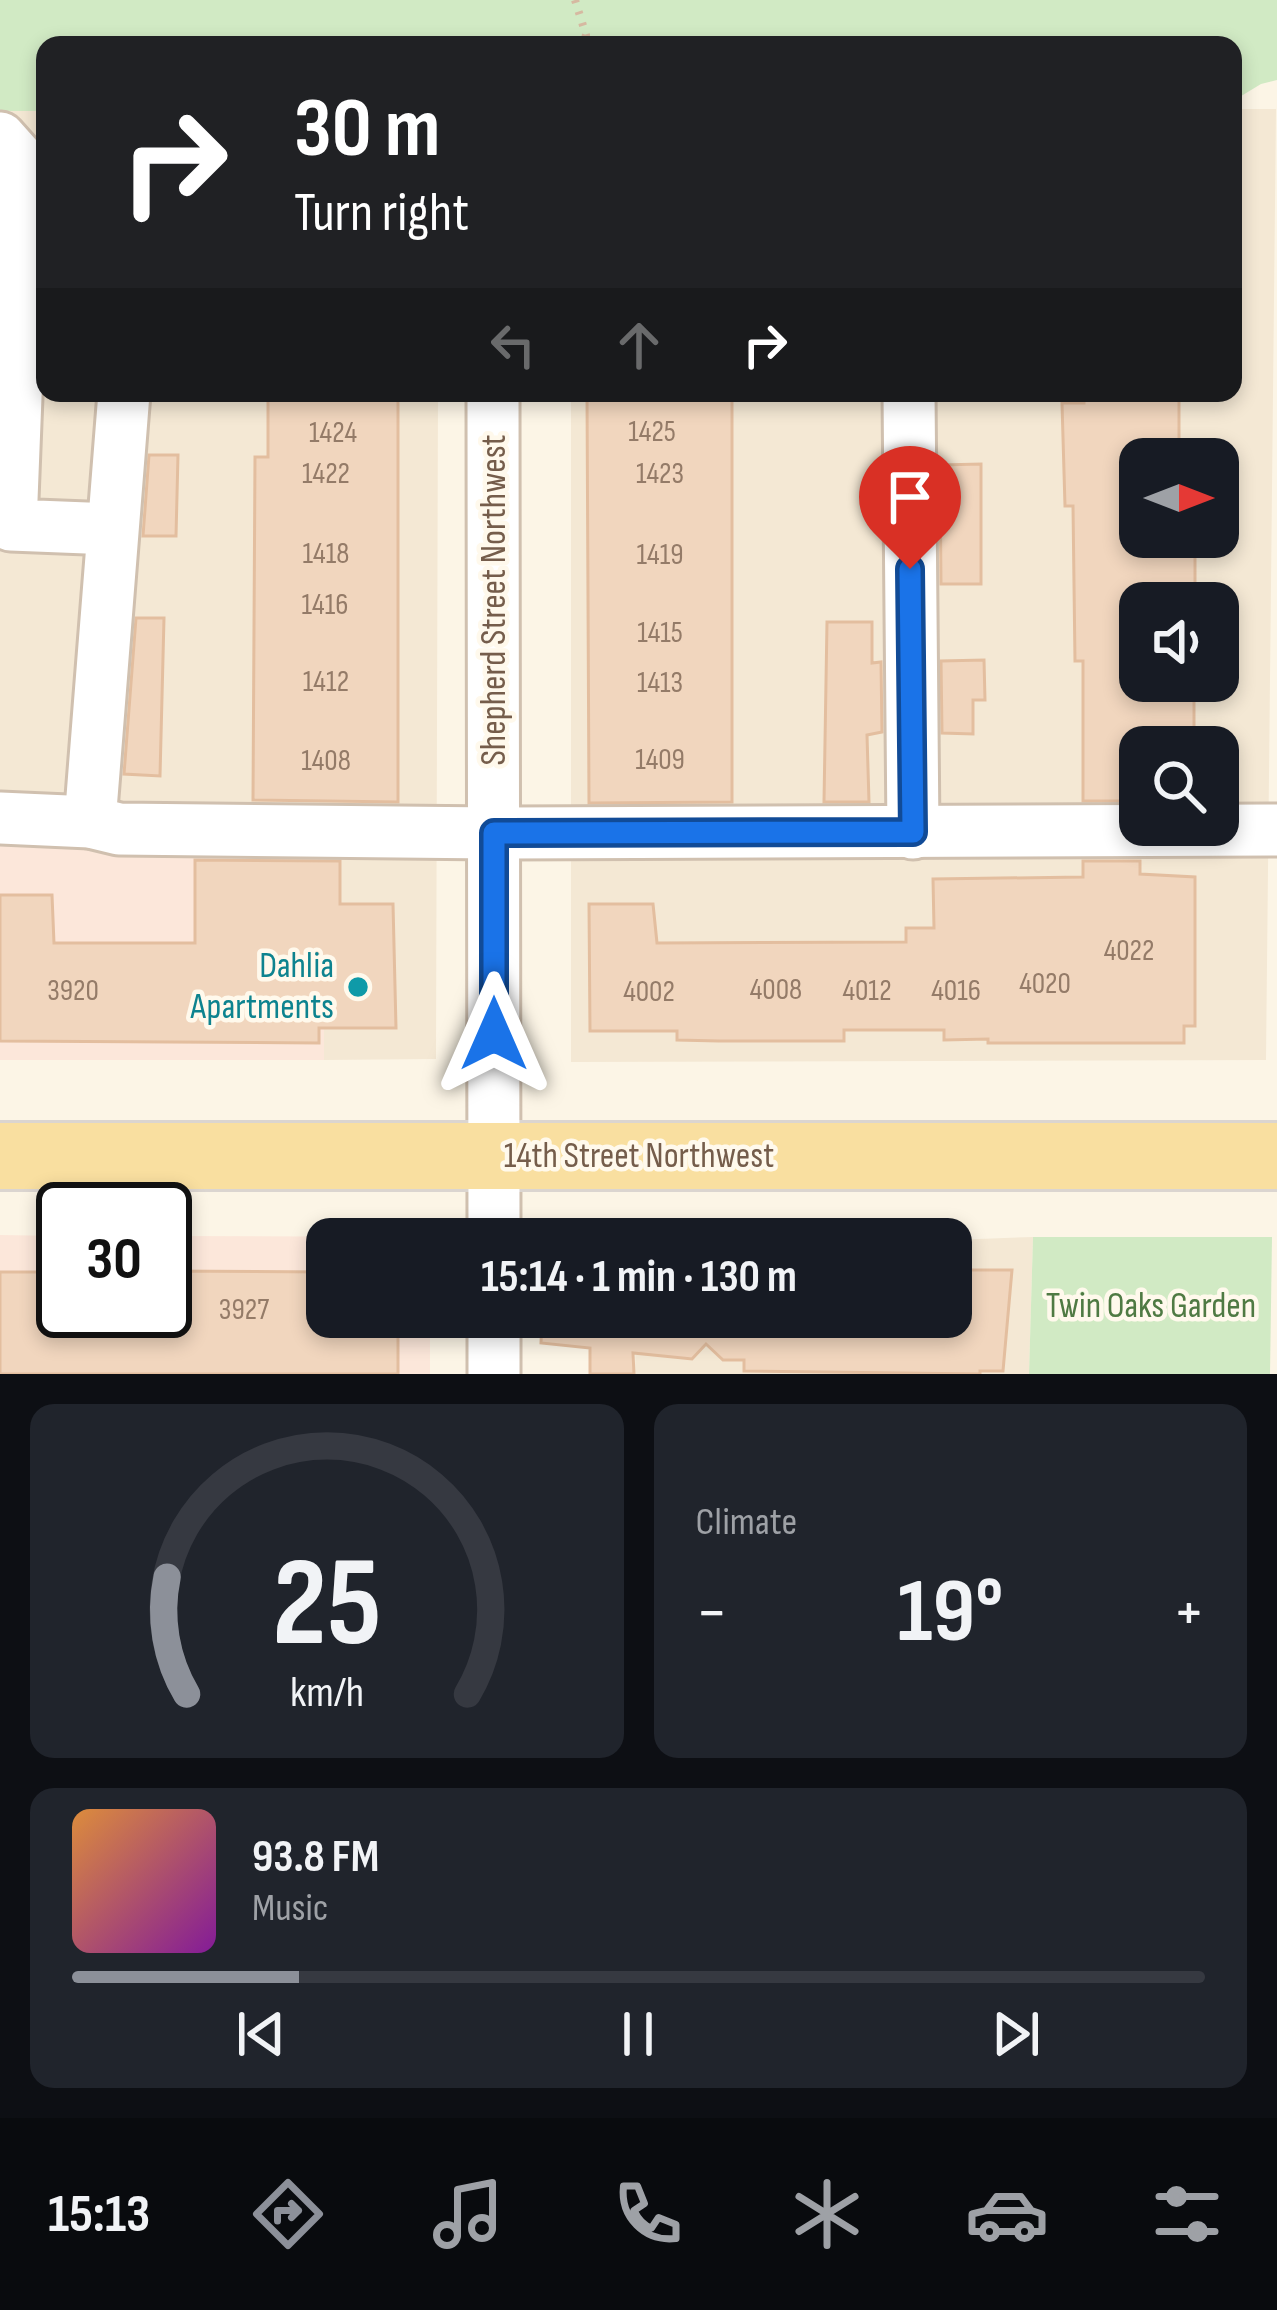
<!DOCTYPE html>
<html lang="en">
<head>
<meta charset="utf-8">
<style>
  body { margin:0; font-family:"Sofia Sans Condensed",sans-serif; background:#20242c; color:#f1f3f6; height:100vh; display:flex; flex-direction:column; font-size:45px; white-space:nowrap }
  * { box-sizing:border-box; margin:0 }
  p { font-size:39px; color:#9ea1a6 }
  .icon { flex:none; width:66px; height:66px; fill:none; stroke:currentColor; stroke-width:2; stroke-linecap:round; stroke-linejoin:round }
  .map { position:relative; height:1374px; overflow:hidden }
  .drawer { display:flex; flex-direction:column; gap:30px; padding:30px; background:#0d0f14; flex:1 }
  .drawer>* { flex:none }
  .top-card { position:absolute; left:36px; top:36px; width:1206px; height:366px; border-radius:24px; box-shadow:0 6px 18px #0003; background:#202124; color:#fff; overflow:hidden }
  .needle { width:78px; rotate:90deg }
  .tools { position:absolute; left:1119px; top:438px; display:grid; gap:24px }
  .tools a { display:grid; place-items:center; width:120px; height:120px; border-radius:24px; background:#171b24; box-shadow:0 6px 18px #0003; font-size:60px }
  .speed { position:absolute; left:36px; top:1182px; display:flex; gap:24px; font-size:60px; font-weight:700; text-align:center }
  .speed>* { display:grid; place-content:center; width:156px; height:156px; border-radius:50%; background:#171b24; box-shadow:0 6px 18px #0003; line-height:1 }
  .speed .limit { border:6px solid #111; border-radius:18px; background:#fff; color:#111 }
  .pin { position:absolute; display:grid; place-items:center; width:102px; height:102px; color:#fff; margin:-123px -51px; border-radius:50% 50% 50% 0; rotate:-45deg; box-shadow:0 0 12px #0007 }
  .pin .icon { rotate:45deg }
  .me { position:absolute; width:132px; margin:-66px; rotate:0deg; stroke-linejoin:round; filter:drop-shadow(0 0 9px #0008) }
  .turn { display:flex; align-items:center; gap:42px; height:252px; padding:0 60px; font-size:54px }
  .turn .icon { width:156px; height:156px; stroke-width:2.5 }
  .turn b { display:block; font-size:84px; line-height:102px }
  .lanes { display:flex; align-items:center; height:114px; padding:0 60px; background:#0003; justify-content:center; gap:60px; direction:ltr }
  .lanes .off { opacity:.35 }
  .big { font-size:90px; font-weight:700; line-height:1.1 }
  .drawer .widget { flex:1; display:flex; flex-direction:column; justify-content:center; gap:18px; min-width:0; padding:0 42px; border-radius:24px; background:#20242c }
  .drawer .dial { align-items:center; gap:0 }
  .dial svg { height:312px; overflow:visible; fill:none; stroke:#363941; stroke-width:7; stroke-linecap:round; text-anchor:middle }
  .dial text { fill:#f1f3f6; stroke:none }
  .song { display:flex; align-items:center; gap:36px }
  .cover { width:144px; height:144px; border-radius:18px; background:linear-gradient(135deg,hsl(30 70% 55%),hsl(290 70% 35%)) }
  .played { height:12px; border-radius:6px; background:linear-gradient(90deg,#8c9099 20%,#363941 20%) }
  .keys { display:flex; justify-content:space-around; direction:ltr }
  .heat { display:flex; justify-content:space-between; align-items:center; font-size:66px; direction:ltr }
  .drawer .tiles { flex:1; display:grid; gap:30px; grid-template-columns:1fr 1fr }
  .widget:last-child { grid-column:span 2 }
  .trip { position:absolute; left:306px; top:1218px; width:666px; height:120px; border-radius:24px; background:#171b24; box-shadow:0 6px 18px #0003; font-weight:700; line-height:120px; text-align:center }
  .dock { display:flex; height:192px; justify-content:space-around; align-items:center; background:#090b0e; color:#9ea1a6 }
  .dock .icon { width:84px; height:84px }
  .dock .current { color:#8c9099 }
  .dock b { font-size:54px; color:#f1f3f6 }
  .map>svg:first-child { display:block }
  .residential { fill:#f4e8d4; fill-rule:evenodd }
  .commercial { fill:#fce7da }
  .green { fill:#d1eac4 }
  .building { fill:#f1d6be; stroke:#e3be9f; stroke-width:3 }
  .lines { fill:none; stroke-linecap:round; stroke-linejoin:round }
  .minor-casing { stroke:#d0c0af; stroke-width:57 }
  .major-casing { stroke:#dbd5d0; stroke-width:72 }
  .path { stroke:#d6b9a1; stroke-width:8; stroke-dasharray:3 9; stroke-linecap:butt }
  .minor { stroke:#fff; stroke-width:51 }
  .major { stroke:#f9dfa0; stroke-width:66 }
  .route-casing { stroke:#114b97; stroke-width:30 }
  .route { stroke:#1a73e8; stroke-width:21 }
  .culture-dot { fill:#0f9aa8; stroke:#fff9ec; stroke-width:4.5 }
  .labels { text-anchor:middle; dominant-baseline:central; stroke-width:9; stroke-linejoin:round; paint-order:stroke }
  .number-label { font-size:30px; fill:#947b68 }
  .street-label { font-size:36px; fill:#755d4b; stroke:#fff9ec }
  .culture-label { font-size:36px; fill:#0d838f; stroke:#fff9ec; text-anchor:end }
  .park-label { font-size:36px; fill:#4f7a43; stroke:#fff9ec }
</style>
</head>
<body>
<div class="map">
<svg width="1277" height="1374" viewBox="0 0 1277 1374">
  <rect width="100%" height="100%" fill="#fcf5e6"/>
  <g class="residential">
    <path d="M 1233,109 L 1276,109 L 1266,1060 L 571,1062 L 571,393 L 1233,393 ZM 1140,459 L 1218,459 L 1218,537 L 1140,537 ZM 1140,603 L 1218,603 L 1218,681 L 1140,681 ZM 1140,747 L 1218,747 L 1218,825 L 1140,825 Z"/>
    <polygon points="0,111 45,111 45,393 438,393 436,1059 324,1060 323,846 0,843"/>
    <polygon points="1033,1237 1029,1374 635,1374 636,1317 951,1317 951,1240"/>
  </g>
  <g class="commercial">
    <polygon points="0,843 324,846 324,1060 0,1060"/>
    <polygon points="0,1235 63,1236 63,1311 165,1311 165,1236 430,1237 327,1239 327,1317 430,1317 430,1374 0,1374"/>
  </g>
  <g class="green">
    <polygon points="0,0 1277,0 1277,80 1261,84 1233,101 1233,45 500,45 470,37 457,45 45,45 45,111 0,111"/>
    <polygon points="1033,1237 1272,1237 1270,1374 1029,1374"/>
  </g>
  <g class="building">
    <polygon points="268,393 398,393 398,802 253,800 255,457 268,457"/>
    <polygon points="587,393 732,393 732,802 589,803"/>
    <polygon points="1084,393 1179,393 1179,459 1140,459 1140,537 1195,537 1195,603 1140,603 1140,681 1194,681 1194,737 1177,737 1177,747 1140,747 1140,801 1083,801 1083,661 1075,661 1073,506 1065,506 1062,403 1084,403"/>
    <polygon points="149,455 178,455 176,536 143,536"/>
    <polygon points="981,464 981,584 941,584 940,465"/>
    <polygon points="136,618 164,618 160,776 124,774"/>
    <polygon points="827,622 872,622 872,663 881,662 882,732 867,735 869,802 824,802"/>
    <polygon points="984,660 985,700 973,700 973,734 942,733 941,661"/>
    <polygon points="195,860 340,861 340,904 393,904 396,1028 319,1028 319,1043 0,1041 0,895 52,895 54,943 195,943"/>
    <polygon points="1083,861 1140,861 1140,874 1195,877 1195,1026 1184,1026 1184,1043 988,1043 988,1039 944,1040 944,1030 844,1030 844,1041 719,1041 677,1040 677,1031 590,1031 589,904 653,904 657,943 906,942 906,928 934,928 933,879 1083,877"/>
    <polygon points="951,1270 1012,1270 1003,1371 980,1371 980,1374 744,1371 744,1360 723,1360 706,1344 692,1359 633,1353 634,1374 590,1374 590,1348 541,1343 542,1317 951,1317"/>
    <polygon points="165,1271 327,1272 327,1317 398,1317 398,1374 0,1374 0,1272 63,1272 63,1311 165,1311"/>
  </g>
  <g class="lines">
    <g class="minor-casing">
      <g id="minor">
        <polyline points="0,138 25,166 11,525 112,529"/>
        <polyline points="493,393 494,1239"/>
        <polyline points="909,393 913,833"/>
        <polyline points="0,818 90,822 119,829 494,833 1277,830"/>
        <polyline points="90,822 124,393"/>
        <polyline points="494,1317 494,1374"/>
      </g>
    </g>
    <g class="major-casing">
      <polyline id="major" points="0,1156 1277,1156"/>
    </g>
    <polyline class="path" points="575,0 586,35 582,45"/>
    <use href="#minor" class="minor"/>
    <use href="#major" class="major"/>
  </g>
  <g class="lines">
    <g class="route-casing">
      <polyline id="route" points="494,1034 494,833 913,832 910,569"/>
    </g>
    <use href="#route" class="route"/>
  </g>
  <circle class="culture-dot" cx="358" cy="987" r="12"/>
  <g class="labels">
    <g class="number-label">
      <text x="652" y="432">1425</text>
      <text x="333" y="433">1424</text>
      <text x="326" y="474">1422</text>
      <text x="660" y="474">1423</text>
      <text x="326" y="554">1418</text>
      <text x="660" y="555">1419</text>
      <text x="325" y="605">1416</text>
      <text x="660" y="633">1415</text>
      <text x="326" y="682">1412</text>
      <text x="660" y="683">1413</text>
      <text x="660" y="760">1409</text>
      <text x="326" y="761">1408</text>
      <text x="1129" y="951">4022</text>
      <text x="1045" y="984">4020</text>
      <text x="776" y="990">4008</text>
      <text x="73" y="991">3920</text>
      <text x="867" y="991">4012</text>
      <text x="956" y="991">4016</text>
      <text x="649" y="992">4002</text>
      <text x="244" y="1310">3927</text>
    </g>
    <g class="street-label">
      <text transform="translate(494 600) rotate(-90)">Shepherd Street Northwest</text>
      <text x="639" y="1156">14th Street Northwest</text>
    </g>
    <g class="culture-label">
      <text x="334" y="966">Dahlia<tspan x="334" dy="41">Apartments</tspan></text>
    </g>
    <g class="park-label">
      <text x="1151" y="1306">Twin Oaks Garden</text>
    </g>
  </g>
</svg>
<div class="tools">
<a><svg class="needle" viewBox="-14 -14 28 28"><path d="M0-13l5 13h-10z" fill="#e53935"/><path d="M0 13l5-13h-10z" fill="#9ea1a6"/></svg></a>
<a><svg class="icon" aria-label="sound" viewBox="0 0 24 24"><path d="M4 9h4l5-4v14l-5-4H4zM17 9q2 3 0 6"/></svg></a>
<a><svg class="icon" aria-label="search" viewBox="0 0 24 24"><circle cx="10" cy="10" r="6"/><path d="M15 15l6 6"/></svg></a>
</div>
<div class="speed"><div class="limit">30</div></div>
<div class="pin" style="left:910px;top:569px;background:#d93025"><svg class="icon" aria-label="arrive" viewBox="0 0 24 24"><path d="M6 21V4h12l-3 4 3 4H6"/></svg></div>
<svg class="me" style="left:494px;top:1034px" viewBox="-20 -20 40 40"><path d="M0-17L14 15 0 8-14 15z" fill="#1a73e8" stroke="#fff" stroke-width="4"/></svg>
<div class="trip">15:14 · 1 min · 130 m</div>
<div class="top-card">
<div class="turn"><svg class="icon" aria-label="right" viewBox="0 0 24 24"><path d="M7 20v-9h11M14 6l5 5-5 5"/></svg><div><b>30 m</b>Turn right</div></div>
<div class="lanes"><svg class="icon off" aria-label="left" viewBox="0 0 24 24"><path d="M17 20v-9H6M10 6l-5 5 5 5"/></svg><svg class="icon off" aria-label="ahead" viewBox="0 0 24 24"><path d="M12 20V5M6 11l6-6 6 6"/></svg><svg class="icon" aria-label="right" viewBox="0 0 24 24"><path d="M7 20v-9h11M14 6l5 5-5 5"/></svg></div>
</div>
</div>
<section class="drawer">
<div class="tiles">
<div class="widget dial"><svg viewBox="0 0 100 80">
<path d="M14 69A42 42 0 1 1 86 69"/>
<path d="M14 69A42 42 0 0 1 9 39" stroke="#8c9099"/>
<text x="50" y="56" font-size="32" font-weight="700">25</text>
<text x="50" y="72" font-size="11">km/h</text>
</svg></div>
<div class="widget"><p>Climate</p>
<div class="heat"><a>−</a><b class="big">19°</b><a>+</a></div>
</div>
<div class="widget">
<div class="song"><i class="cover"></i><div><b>93.8 FM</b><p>Music</p></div></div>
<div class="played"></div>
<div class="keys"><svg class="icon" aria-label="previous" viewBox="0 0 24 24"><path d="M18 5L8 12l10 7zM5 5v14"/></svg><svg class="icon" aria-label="pause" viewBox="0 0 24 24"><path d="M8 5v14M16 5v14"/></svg><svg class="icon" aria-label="next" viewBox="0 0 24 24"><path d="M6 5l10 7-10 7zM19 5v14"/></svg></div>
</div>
</div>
</section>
<nav class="dock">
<b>15:13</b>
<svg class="icon current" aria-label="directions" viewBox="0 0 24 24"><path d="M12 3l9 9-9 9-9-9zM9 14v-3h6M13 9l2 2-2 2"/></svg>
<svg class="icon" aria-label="music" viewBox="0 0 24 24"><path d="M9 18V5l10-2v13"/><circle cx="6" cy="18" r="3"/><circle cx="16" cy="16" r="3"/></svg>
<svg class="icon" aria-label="phone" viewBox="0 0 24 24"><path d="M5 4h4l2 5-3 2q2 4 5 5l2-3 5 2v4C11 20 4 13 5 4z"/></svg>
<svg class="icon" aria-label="climate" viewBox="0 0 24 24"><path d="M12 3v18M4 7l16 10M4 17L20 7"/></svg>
<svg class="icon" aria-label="car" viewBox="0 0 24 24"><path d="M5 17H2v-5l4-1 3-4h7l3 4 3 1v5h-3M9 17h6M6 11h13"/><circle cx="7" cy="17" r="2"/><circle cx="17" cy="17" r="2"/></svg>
<svg class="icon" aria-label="filters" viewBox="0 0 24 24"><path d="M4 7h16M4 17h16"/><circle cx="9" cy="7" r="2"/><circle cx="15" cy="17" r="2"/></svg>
</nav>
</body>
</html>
